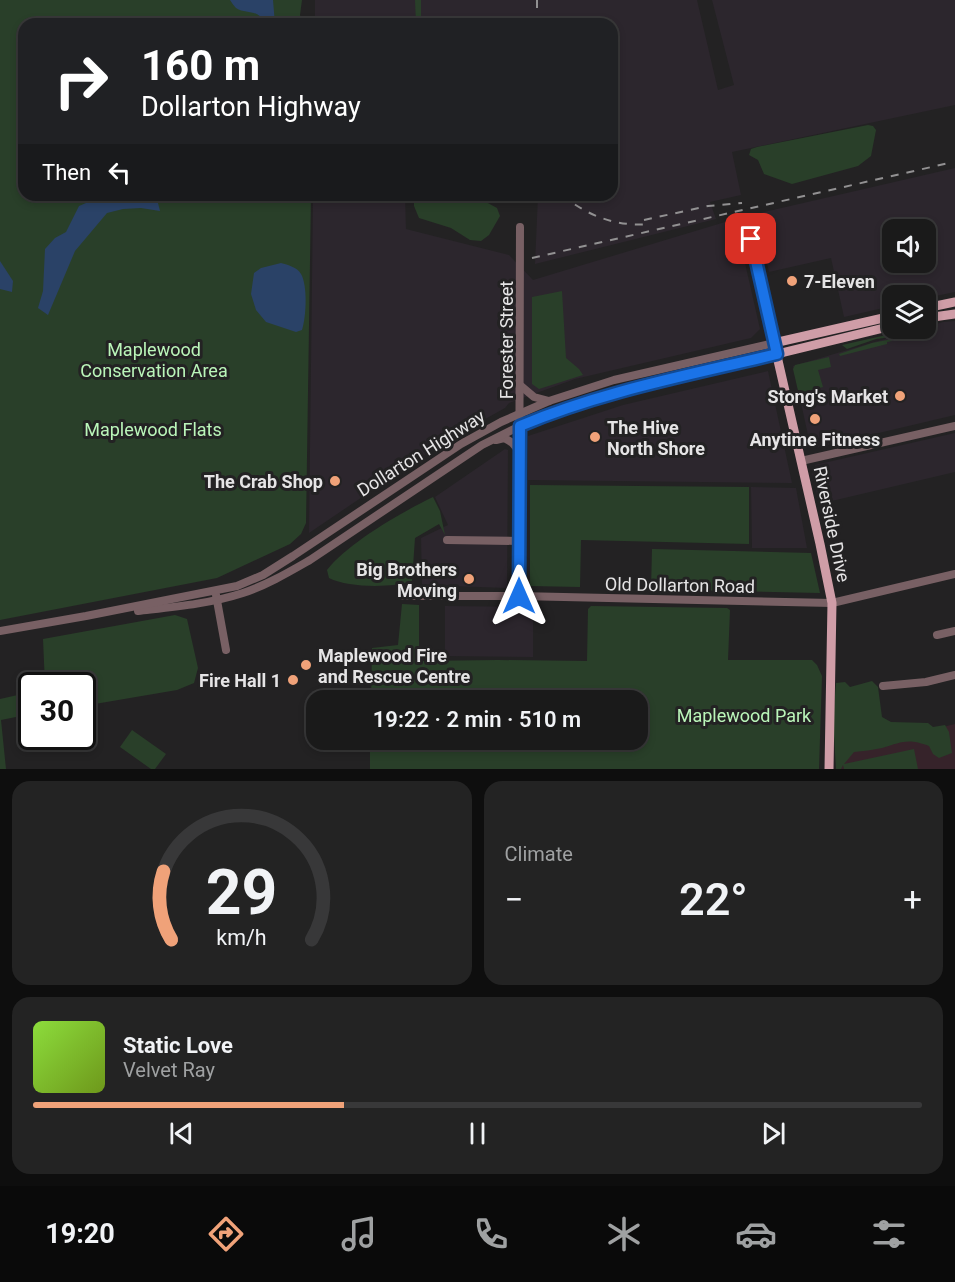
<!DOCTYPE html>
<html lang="en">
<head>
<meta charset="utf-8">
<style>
  body { margin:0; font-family:Roboto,sans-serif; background:#232323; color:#f1f3f6; height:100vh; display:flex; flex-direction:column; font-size:22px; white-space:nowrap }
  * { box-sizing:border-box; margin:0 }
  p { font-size:20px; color:#9fa1a2 }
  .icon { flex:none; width:33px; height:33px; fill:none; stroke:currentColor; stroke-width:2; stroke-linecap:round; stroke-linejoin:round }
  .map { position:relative; height:769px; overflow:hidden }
  .details { display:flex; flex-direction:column; gap:12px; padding:12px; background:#0e0e0e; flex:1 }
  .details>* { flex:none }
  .top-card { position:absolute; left:18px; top:18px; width:600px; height:183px; border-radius:18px; box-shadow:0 3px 9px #0003,0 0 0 2px #383839; background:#202124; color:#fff; overflow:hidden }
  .controls { position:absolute; left:882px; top:219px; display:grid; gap:12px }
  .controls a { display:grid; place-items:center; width:54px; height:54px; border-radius:12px; background:#1a1a1a; box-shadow:0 3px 9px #0003,0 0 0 2px #383839; font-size:30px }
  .speed { position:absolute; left:18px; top:672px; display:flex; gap:12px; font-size:30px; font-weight:700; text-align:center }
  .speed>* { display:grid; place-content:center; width:78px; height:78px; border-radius:50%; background:#1a1a1a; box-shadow:0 3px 9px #0003,0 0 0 2px #383839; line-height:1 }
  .speed .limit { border:3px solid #111; border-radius:9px; background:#fff; color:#111 }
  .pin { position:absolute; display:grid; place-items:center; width:51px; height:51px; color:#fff; margin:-26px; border-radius:12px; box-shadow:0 3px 9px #0006 }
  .me { position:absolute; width:66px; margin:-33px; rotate:0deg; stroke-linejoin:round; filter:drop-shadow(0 0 4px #0008) }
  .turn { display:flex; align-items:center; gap:21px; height:126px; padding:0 24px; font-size:27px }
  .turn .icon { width:78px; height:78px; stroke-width:2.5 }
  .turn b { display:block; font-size:42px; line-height:51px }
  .then { display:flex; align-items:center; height:57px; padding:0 24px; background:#0003; gap:12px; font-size:22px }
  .big { font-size:45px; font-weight:600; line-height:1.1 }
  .details .widget { flex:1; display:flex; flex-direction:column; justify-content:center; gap:9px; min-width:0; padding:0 21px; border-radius:18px; background:#232323 }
  .details .dial { align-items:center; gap:0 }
  .dial svg { height:156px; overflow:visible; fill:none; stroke:#383839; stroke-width:7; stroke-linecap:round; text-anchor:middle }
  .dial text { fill:#f1f3f6; stroke:none }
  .song { display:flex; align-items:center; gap:18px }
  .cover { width:72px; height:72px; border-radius:9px; background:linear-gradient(135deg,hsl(90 70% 55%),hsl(80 70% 35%)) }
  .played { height:6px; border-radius:3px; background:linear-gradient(90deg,#f0a279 35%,#383839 35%) }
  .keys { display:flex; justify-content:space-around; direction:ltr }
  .heat { display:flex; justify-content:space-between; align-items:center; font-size:33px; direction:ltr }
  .details .tiles { flex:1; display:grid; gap:12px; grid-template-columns:1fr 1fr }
  .widget:last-child { grid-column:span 2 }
  .trip { position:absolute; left:306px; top:690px; width:342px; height:60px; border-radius:18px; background:#1a1a1a; box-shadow:0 3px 9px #0003,0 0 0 2px #383839; font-weight:600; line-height:60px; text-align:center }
  .tabs { display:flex; height:96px; justify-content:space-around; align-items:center; background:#0a0a0a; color:#9fa1a2 }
  .tabs .icon { width:42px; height:42px }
  .tabs .selected { color:#f0a279 }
  .tabs b { font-size:27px; color:#f1f3f6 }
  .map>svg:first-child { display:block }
  .built { fill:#2c262d; fill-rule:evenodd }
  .education { fill:#36232a }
  .green { fill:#293f29 }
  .water { fill:#2a4267 }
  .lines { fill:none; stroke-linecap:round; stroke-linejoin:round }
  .minor { stroke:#786064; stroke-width:8 }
  .major { stroke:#cf9da7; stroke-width:9 }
  .rail { stroke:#929192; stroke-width:2; stroke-dasharray:8 8; stroke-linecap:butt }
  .route-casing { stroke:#114b97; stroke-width:15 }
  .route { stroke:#1a73e8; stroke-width:10 }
  .poi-dot { fill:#f0a279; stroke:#232223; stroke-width:2 }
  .labels { text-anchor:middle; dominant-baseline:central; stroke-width:6; stroke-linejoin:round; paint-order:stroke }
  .poi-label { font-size:18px; font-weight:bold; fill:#e5e4e5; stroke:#232223; text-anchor:end }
  .street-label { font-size:18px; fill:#e5e4e5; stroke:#232223 }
  .park-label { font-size:18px; fill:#baf5b9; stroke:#232223 }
</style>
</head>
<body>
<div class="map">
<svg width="955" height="769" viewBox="0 0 955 769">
  <rect width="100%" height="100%" fill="#232223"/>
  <g class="built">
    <polygon points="315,0 697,0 718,90 734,85 712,0 955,0 955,105 732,152 741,195 710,202 716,219 535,264 538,195 612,195 612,24 315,24"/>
    <path d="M 955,168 L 955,292 L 926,298 L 926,296 L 892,296 L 892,306 L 844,317 L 831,258 L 769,272 L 756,214 ZM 892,230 L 926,230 L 926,262 L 892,262 Z"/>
    <polygon points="313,195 405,195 406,229 509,255 533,280 735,219 760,329 751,338 575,379 509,403 505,408 442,443 309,533"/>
    <polygon points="955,321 955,415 811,449 793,366 943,322"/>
    <polygon points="768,371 792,483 528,480 528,436 623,405"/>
    <polygon points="955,433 955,472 819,504 812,473 815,465"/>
    <polygon points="505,449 508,450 507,588 422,585 421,538 448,525 435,497"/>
    <polygon points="751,487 796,488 807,548 752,548"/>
    <polygon points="445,606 533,607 533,657 445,656"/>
  </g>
  <polygon class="education" points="955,724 955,769 837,769 837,753"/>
  <g class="green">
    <polygon points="0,0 302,0 300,15 303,24 24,24 24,195 311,195 306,523 301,534 290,544 217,578 0,620"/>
    <polygon points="415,0 421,0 421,24 416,24"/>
    <polygon points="868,125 873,126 876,130 871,156 858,166 792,184 764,174 758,160 749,155 751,149 757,147"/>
    <polygon points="414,195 483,195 486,202 497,208 500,216 489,235 481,241 470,240 451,228 419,218 414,206"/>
    <polygon points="562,291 566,358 579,369 583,375 539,389 532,384 532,297"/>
    <polygon points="917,328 921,330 914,334 876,339 847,349 842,345"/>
    <polygon points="892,339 892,341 887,342 887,344 840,356 839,354 872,343"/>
    <polygon points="829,357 831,367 818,370 823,387 812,390 814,398 806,399 799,395 793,369 795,365"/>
    <polygon points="530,485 749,487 749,544 581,540 580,587 530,586"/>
    <path d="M 433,497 L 440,511 L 445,535 L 439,524 L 415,538 L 412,581 C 392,588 349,588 329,578 L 327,570 C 348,543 402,512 433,497 Z"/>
    <polygon points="652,549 811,553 820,593 651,589"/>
    <polygon points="402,604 419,605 419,661 498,660 587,661 588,609 591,606 727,608 730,610 728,660 812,660 817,665 822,676 819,769 370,769 370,740 638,740 638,700 371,700 372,648 398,645"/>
    <polygon points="175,615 187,619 198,668 194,683 177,690 83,706 82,686 45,685 43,639"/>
    <path d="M 872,681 L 878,687 L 882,717 L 891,722 L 928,723 L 933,727 L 945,725 L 949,732 L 952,753 L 939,758 L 933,754 L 929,746 C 908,738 902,742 882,748 C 873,750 863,751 854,752 L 844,764 L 914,749 L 918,769 L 844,769 L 843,765 L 841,769 L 836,769 L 833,719 L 836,683 L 845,682 L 850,687 Z"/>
    <polygon points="31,692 31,714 1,720 6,769 0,769 0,699"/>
    <polygon points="132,730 166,754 155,769 151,769 120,747"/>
  </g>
  <g class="water">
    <path d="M 230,0 L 273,0 L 275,24 L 265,24 C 259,8 247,15 236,8 C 234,6 232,3 230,0 Z"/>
    <polygon points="98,195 156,195 160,211 141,208 123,209 107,213 75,251 48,315 38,308 43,291 45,249 55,238 66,232 79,206 93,200"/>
    <polygon points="0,261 13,281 12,292 0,289"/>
    <path d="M 281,263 C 288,265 297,267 301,274 C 308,286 306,318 302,330 L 296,332 L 266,322 L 256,310 L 251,294 L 254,273 L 261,268 Z"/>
  </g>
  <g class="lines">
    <g class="minor">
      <polyline points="521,386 534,397 549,401"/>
      <path d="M 496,440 L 504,438 C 512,442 516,445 519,453"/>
      <polyline points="801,461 955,426"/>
      <polyline points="447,540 519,541"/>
      <polyline points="216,595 226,650"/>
      <polyline points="401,596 519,596 832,603 955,574"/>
      <polyline points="519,596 520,227"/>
      <path d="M 138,611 C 173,607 209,604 243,593 C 267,585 289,572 310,560 L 482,445 L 520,426 L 558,410 L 610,394 L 777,354"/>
      <polyline points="0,631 86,616 237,586 263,575 293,556 461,444 501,422 549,401 614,380 774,343 747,221"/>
      <polyline points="937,635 955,631"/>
      <polyline points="883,686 926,682 955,675"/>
    </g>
    <g class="major">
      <polyline points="926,308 955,302"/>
      <polyline points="926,318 955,314"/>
      <polyline points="777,354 892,326"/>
      <polyline points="829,769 832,603 820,544 774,343 892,316"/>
    </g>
    <g class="rail">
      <polyline points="537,24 537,0"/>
      <path d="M 562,195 C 588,216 616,227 650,224"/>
      <polyline points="644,220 708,206 742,203"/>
      <polyline points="532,258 949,163"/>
    </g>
  </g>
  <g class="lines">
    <g class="route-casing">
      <path id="route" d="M 519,596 L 520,426 C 603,391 690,375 777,354 L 751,239"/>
    </g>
    <use href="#route" class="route"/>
  </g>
  <g class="poi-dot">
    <circle cx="792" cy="281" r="6"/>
    <circle cx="900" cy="396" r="6"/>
    <circle cx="815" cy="419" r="6"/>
    <circle cx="595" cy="437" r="6"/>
    <circle cx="335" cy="481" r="6"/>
    <circle cx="469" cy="579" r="6"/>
    <circle cx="306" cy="665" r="6"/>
    <circle cx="293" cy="680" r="6"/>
  </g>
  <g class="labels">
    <g class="poi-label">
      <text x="804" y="281" text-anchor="start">7-Eleven</text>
      <text x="888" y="396">Stong's Market</text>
      <text x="607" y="427" text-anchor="start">The Hive<tspan x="607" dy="21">North Shore</tspan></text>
      <text x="815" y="439" text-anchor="middle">Anytime Fitness</text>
      <text x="323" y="481">The Crab Shop</text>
      <text x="457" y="569">Big Brothers<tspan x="457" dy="21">Moving</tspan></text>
      <text x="318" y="655" text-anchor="start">Maplewood Fire<tspan x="318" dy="21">and Rescue Centre</tspan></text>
      <text x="281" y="680">Fire Hall 1</text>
    </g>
    <g class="street-label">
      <text transform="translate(506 340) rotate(-90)">Forester Street</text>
      <text transform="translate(421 453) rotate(-32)">Dollarton Highway</text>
      <text transform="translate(832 524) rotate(78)">Riverside Drive</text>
      <text transform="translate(680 585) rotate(1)">Old Dollarton Road</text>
    </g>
    <g class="park-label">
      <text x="154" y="349">Maplewood<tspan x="154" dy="21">Conservation Area</tspan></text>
      <text x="153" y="429">Maplewood Flats</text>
      <text x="744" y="715">Maplewood Park</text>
    </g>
  </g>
</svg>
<div class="controls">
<a><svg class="icon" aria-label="sound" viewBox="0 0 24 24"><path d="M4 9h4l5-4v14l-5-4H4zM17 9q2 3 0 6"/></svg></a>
<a><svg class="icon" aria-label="layers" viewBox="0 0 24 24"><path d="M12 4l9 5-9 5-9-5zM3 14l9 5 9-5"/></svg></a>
</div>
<div class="speed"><div class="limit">30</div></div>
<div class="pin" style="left:751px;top:239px;background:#d93025"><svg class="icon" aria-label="arrive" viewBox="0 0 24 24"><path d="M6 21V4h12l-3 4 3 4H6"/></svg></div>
<svg class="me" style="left:519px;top:596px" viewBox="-20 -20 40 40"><path d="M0-17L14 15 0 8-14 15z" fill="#1a73e8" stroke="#fff" stroke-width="4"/></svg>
<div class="trip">19:22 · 2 min · 510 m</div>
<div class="top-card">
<div class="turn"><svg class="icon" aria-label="right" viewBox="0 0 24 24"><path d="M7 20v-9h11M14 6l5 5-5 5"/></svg><div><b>160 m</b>Dollarton Highway</div></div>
<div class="then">Then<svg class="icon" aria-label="left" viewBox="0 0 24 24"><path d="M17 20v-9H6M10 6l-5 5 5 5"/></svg></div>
</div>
</div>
<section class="details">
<div class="tiles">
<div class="widget dial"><svg viewBox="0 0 100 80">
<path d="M14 69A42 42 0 1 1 86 69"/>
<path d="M14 69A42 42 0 0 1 10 34" stroke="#f0a279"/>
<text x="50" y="56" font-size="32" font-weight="700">29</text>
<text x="50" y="72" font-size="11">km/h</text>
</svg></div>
<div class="widget"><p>Climate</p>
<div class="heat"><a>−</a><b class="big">22°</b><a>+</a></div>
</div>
<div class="widget">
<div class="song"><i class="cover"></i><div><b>Static Love</b><p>Velvet Ray</p></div></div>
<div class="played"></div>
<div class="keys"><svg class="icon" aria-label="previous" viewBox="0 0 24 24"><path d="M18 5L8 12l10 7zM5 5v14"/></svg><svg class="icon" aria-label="pause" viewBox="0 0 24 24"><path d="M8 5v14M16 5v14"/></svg><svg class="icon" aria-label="next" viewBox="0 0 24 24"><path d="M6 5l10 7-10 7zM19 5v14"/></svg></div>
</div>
</div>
</section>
<nav class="tabs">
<b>19:20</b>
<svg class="icon selected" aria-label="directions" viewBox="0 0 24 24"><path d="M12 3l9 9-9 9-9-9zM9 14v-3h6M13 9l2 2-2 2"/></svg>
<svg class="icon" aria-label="music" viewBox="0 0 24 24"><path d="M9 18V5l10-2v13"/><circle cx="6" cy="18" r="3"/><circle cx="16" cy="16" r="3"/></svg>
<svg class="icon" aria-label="phone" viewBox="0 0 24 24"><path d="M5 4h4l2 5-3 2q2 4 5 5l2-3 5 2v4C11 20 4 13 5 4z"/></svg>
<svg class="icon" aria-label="climate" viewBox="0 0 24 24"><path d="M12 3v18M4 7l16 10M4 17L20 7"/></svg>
<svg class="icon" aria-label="car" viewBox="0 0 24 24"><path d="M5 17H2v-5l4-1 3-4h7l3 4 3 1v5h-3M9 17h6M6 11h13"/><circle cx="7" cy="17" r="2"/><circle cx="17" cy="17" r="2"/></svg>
<svg class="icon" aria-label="filters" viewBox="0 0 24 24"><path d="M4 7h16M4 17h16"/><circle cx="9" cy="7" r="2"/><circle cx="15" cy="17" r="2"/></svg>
</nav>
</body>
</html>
